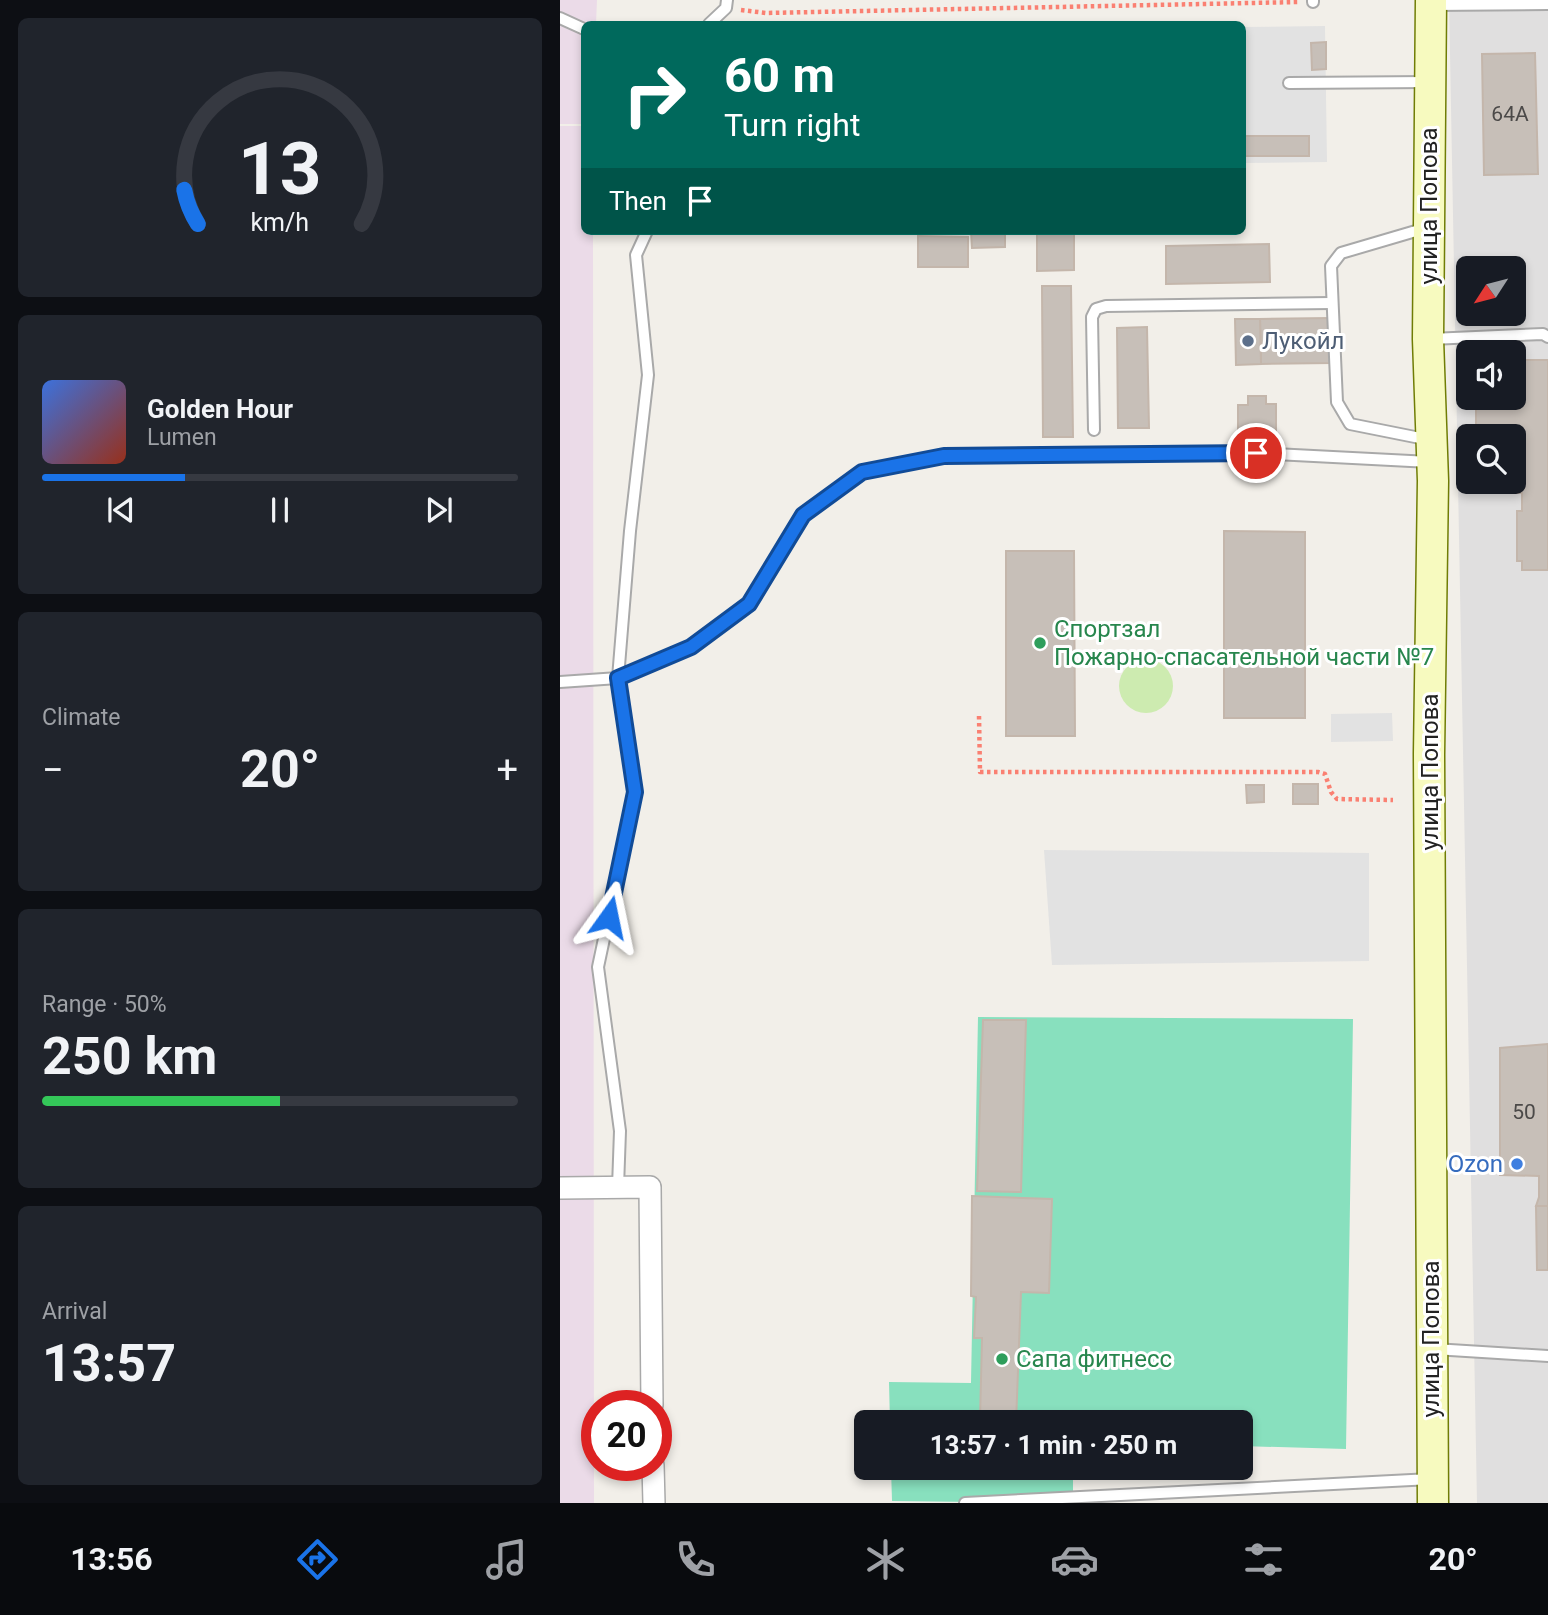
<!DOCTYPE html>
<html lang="en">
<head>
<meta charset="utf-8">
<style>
  body { margin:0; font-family:Roboto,sans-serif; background:#20242c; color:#f1f3f6; height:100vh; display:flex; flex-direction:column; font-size:26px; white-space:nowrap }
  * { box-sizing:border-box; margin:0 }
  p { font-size:23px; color:#9ea1a6 }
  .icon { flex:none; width:38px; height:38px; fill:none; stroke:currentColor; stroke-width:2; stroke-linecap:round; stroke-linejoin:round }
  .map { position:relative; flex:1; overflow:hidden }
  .panel { display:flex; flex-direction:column; gap:18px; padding:18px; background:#0d0f14; width:560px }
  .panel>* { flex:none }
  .hud { position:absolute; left:21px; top:21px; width:665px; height:214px; border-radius:10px; box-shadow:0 4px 10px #0003; background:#00695c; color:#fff; overflow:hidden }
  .needle { width:46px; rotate:234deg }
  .controls { position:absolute; left:896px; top:256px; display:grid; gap:14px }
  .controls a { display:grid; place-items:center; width:70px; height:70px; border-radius:10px; background:#171b24; box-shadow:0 4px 10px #0003; font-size:35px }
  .speed { position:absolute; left:21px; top:1390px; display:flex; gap:14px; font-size:35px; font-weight:700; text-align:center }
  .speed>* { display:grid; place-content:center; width:91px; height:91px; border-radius:50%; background:#171b24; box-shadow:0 4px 10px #0003; line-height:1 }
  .speed .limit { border:10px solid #d22; background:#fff; color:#111 }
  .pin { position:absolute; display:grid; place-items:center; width:60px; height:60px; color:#fff; margin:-30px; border:4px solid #fff; border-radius:50%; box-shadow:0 2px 7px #0007 }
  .me { position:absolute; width:77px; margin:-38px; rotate:12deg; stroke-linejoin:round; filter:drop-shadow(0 0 5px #0008) }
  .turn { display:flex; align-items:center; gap:24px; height:147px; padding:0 28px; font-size:32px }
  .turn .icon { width:91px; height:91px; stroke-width:2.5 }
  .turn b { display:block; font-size:49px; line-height:60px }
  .then { display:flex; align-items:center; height:66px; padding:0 28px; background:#0003; gap:14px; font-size:26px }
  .big { font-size:52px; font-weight:700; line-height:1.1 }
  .panel .card { flex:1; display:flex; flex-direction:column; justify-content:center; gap:10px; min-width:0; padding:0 24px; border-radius:10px; background:#20242c }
  .panel .dial { align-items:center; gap:0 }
  .dial svg { height:182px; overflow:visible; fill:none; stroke:#363941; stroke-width:7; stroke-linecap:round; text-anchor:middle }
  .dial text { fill:#f1f3f6; stroke:none }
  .song { display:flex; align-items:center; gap:21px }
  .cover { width:84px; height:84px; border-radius:10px; background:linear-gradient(135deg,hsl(220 70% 55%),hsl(10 70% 35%)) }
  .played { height:7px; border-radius:4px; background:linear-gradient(90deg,#1a73e8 30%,#363941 30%) }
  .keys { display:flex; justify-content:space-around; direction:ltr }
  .heat { display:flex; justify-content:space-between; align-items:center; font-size:38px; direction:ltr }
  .charge { height:10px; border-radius:5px; background:linear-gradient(90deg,#34c759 50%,#363941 0) }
  .trip { position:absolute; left:294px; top:1410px; width:399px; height:70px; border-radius:10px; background:#171b24; box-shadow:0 4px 10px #0003; font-weight:700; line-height:70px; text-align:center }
  .tabs { display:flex; height:112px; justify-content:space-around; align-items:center; background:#090b0e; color:#9ea1a6 }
  .tabs .icon { width:49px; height:49px }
  .tabs .selected { color:#1a73e8 }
  .tabs b { font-size:32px; color:#f1f3f6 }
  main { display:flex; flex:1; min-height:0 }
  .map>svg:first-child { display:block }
  .residential { fill:#e0dfdf; fill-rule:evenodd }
  .industrial { fill:#ebdbe8 }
  .grass { fill:#cdebb0 }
  .pitch { fill:#88e0be }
  .parking { fill:#e2e2e2 }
  .building { fill:#c7bfb8; stroke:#c4b6ab; stroke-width:2 }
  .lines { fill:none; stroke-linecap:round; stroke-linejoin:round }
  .lane-casing { stroke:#a9a9a9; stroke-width:14 }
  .street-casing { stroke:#a9a9a9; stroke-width:24 }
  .secondary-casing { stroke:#707d05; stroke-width:33 }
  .path { stroke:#fa8072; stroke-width:4.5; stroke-dasharray:3.5 3.5; stroke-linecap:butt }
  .lane { stroke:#fff; stroke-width:10 }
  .street { stroke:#fff; stroke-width:21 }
  .secondary { stroke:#f7fabf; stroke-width:30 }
  .route-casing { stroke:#114b97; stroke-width:18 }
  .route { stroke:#1a73e8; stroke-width:12 }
  .service-dot { fill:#5c6f8a; stroke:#fff; stroke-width:2.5 }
  .leisure-dot { fill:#2e9e5b; stroke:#fff; stroke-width:2.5 }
  .shop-dot { fill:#3f7fe0; stroke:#fff; stroke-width:2.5 }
  .labels { text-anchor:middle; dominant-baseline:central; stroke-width:6; stroke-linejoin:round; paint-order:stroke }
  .number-label { font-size:21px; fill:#4b4948 }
  .street-label { font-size:24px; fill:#222; stroke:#fff }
  .service-label { font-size:24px; fill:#4e5e75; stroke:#fff; text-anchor:start }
  .leisure-label { font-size:24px; fill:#27864d; stroke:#fff; text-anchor:start }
  .shop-label { font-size:24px; fill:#366cbe; stroke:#fff; text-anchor:end }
</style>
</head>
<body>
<main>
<section class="panel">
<div class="card dial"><svg viewBox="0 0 100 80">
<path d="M14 69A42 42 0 1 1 86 69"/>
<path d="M14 69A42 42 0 0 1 8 54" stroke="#1a73e8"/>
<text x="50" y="56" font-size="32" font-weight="700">13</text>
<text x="50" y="72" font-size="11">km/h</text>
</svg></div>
<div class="card">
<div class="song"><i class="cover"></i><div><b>Golden Hour</b><p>Lumen</p></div></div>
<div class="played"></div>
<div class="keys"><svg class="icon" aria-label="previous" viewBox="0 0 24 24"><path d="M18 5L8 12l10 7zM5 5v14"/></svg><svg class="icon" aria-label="pause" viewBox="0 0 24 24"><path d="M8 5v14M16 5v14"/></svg><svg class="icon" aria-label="next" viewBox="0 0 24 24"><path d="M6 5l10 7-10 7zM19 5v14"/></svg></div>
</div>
<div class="card"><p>Climate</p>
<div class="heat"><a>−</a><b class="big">20°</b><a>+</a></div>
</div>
<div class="card"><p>Range · 50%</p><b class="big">250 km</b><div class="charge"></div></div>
<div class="card"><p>Arrival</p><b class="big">13:57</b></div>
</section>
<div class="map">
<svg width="988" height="1503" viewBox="0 0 988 1503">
  <rect width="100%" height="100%" fill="#f2efe9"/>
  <path class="residential" d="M 889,0 L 988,0 L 988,1503 L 917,1503 ZM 908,268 L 954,268 L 954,313 L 908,313 ZM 908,352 L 954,352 L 954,397 L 908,397 ZM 908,436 L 954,436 L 954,481 L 908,481 Z"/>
  <g class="industrial">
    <polygon points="0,0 37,0 36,24 24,24 24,124 0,124"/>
    <polygon points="0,126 24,126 24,231 33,231 34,1503 0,1503"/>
  </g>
  <circle class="grass" cx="586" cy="686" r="27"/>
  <g class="pitch">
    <polygon points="418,1017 793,1019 786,1449 681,1446 681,1423 330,1423 329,1382 411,1383"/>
    <polygon points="331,1468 513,1468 513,1499 505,1503 332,1501"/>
  </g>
  <g class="parking">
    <polygon points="765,26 767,162 683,163 682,27"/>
    <polygon points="832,713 833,741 771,742 771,714"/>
    <polygon points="484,850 809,853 809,961 492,965"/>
  </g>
  <g class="building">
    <polygon points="766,42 766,69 752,70 751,43"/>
    <polygon points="975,53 978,174 924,175 922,54"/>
    <rect x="682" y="136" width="67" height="20"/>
    <polygon points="411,231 445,231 445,247 412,248"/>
    <polygon points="514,232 514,270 477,271 477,233"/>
    <polygon points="358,236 408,237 408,267 358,267"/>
    <polygon points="709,244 710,282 606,284 606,246"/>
    <polygon points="482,286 511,286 513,437 483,437"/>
    <polygon points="770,318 771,363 701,364 700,319"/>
    <polygon points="675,319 700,319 701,364 676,365"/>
    <polygon points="587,327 589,428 558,428 557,328"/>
    <polygon points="954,360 988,360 988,570 962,570 962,561 957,561 957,511 962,511 962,493 916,493 916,481 954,481 954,436 916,436 916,397 954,397"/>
    <polygon points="688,396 706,396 706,404 716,404 716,435 678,436 678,405 688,405"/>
    <polygon points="664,531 745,532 745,718 664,718"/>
    <polygon points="446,551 514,551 515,736 446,736"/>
    <rect x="733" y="784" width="25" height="20"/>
    <polygon points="686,785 704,785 704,802 687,803"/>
    <polygon points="423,1020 466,1020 461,1192 417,1191"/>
    <polygon points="988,1044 988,1206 976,1206 979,1197 979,1176 940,1175 940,1048"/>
    <polygon points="412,1196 492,1199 489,1293 461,1292 456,1423 416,1423 416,1420 420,1420 422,1338 414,1338 416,1297 411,1296"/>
    <polygon points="976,1206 988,1206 988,1270 977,1270"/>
  </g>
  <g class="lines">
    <g class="lane-casing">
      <g id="lane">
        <polyline points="753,0 753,2"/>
        <polyline points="872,5 988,4"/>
        <polyline points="0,18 24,29"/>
        <polyline points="149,24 166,8 167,0"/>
        <polyline points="729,83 870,82"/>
        <polyline points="866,228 781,253 771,266 777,402 790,424 870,440"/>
        <polyline points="871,339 983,334 988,337"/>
        <polyline points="534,430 532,317 536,309 546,306 772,303"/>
        <polyline points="0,682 58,678 70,531 88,375 76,255 87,231"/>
        <polyline points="58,1187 60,1131 38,967 75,792 58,678 131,647 189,604 243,515 302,472 384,456 696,453 870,462"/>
        <polyline points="874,1349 988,1356"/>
        <polyline points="405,1503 871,1479"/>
      </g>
    </g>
    <g class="street-casing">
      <g id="street">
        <polyline points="0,1188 90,1187 92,1405"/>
        <polyline points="93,1465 94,1503"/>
      </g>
    </g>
    <g class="secondary-casing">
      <polyline id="secondary" points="871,0 868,339 873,481 869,754 873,1503"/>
    </g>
    <g class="path">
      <polyline points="181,10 206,13 739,2"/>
      <polyline points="419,716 420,772 758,772 765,774 771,792 777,799 833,800"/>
    </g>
    <use href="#lane" class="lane"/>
    <use href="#street" class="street"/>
    <use href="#secondary" class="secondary"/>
  </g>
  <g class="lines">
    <g class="route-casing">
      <polyline id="route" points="49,917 75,792 58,678 131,647 189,604 243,515 302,472 384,456 696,453"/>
    </g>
    <use href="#route" class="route"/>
  </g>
  <circle class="service-dot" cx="688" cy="341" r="7"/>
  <g class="leisure-dot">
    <circle cx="480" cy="643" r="7"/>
    <circle cx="442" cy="1359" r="7"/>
  </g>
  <circle class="shop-dot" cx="957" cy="1164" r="7"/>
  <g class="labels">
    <g class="number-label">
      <text x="950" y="114">64А</text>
      <text x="964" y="1112">50</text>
    </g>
    <g class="street-label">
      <text transform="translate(869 206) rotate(-90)">улица Попова</text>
      <text transform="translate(870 772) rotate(-90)">улица Попова</text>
      <text transform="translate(871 1339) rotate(-90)">улица Попова</text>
    </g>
    <g class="service-label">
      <text x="702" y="341">Лукойл</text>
    </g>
    <g class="leisure-label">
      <text x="494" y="629">Спортзал<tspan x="494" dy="28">Пожарно-спасательной части №7</tspan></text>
      <text x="456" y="1359">Сапа фитнесс</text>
    </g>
    <g class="shop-label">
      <text x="943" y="1164">Ozon</text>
    </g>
  </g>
</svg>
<div class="controls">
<a><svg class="needle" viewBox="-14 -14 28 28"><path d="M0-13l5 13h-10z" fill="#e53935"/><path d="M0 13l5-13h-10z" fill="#9ea1a6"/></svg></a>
<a><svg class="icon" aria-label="sound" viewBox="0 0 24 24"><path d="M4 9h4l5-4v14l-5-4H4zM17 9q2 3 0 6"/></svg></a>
<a><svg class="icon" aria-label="search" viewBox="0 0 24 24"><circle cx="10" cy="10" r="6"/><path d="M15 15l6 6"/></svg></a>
</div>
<div class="speed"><div class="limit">20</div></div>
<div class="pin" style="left:696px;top:453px;background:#d93025"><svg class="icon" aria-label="arrive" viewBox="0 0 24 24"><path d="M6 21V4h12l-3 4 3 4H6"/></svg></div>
<svg class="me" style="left:49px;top:917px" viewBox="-20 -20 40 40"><path d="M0-17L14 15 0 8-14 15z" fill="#1a73e8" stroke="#fff" stroke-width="4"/></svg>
<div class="trip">13:57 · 1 min · 250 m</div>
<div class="hud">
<div class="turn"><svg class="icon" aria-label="right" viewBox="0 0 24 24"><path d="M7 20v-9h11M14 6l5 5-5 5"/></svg><div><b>60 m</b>Turn right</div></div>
<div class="then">Then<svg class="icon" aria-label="arrive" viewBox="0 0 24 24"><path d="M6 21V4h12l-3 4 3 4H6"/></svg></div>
</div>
</div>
</main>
<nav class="tabs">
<b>13:56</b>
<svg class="icon selected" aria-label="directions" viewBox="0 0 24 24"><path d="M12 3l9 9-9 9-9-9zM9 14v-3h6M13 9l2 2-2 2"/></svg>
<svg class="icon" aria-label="music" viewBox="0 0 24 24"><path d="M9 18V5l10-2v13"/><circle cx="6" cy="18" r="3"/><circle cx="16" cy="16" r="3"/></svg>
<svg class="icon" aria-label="phone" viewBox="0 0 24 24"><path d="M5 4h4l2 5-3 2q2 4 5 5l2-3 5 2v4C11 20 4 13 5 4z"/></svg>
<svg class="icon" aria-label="climate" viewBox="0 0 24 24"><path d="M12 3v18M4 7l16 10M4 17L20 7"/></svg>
<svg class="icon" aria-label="car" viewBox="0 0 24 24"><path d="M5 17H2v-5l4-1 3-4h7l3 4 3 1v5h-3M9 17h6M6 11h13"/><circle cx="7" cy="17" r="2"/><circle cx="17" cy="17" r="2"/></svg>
<svg class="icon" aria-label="filters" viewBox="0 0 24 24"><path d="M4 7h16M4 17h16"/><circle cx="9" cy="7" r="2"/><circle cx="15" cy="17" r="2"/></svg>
<b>20°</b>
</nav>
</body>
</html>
